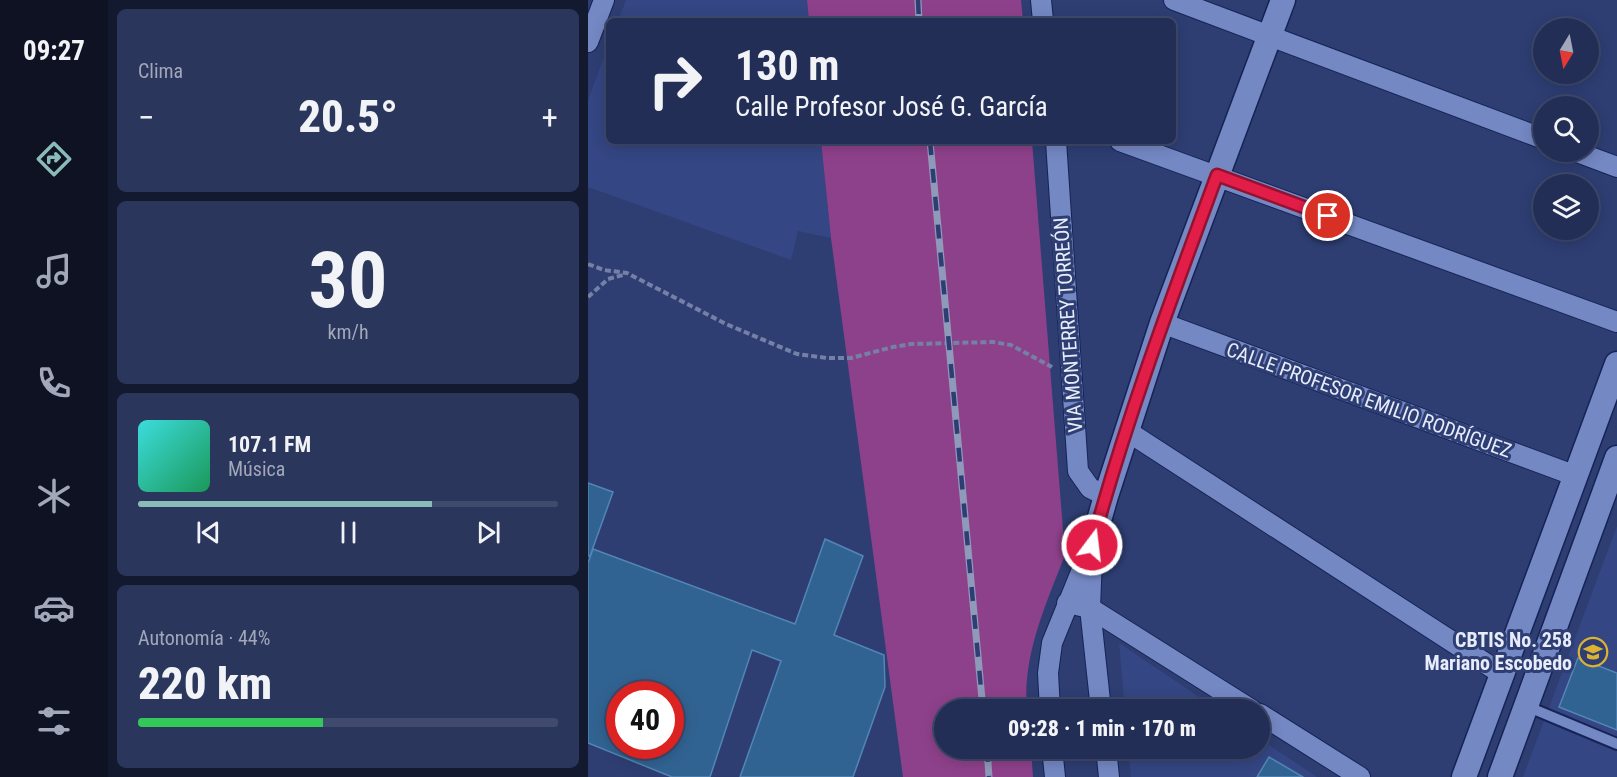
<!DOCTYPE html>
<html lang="es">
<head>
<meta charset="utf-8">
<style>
  body { margin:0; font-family:"Roboto Condensed",sans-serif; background:#2a365c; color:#f1f3f6; height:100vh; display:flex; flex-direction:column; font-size:22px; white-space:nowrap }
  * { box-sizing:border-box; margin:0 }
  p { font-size:20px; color:#a2a8b9 }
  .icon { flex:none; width:33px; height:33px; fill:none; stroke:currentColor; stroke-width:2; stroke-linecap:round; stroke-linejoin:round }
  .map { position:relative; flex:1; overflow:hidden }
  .side { display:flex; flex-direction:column; gap:9px; padding:9px; background:#13192f; width:480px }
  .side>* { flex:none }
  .top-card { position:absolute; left:18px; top:18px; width:570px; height:126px; border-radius:9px; box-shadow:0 3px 15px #0003,0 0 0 2px #3f4a6c; background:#222e56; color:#f1f3f6; overflow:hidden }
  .needle { width:39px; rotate:190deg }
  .buttons { position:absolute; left:945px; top:18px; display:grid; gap:12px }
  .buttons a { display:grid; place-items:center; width:66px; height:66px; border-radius:50%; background:#222e56; box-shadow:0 3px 15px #0003,0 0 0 2px #3f4a6c; font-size:30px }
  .speed { position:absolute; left:18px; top:681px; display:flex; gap:12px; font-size:30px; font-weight:700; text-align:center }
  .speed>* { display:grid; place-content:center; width:78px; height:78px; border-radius:50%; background:#222e56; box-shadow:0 3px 15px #0003,0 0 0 2px #3f4a6c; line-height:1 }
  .speed .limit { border:9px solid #d22; background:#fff; color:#111 }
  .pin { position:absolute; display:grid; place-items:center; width:51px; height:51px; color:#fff; margin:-26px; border:3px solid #fff; border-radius:50%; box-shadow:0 2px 6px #0007 }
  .me { position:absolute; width:66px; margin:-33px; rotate:15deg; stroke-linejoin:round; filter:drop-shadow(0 0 4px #0008) }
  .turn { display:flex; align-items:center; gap:21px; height:126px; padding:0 30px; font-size:27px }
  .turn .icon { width:78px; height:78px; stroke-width:2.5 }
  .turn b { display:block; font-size:42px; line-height:51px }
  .big { font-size:45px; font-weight:800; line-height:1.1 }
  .side .widget { flex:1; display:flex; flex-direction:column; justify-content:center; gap:9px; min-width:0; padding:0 21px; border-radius:9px; background:#2a365c }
  .side .dial { align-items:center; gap:0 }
  .dial b { font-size:78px; line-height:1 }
  .song { display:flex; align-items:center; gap:18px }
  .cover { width:72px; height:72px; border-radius:9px; background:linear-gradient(135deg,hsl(180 70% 55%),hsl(150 70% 35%)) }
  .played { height:6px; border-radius:3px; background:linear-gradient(90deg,#8bbbb9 70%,#3f4a6c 70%) }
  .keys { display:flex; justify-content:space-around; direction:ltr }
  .heat { display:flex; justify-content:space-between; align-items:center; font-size:33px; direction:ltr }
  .charge { height:9px; border-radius:4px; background:linear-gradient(90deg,#34c759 44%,#3f4a6c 0) }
  .trip { position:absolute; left:346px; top:699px; width:336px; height:60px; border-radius:30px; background:#222e56; box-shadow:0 3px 15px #0003,0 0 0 2px #3f4a6c; font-weight:800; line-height:60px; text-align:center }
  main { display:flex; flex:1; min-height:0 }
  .dock { display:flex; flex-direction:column; width:108px; justify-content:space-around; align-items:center; background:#0e1222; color:#a2a8b9 }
  .dock .icon { width:42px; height:42px }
  .dock .selected { color:#8bbbb9 }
  .dock b { font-size:27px; color:#f1f3f6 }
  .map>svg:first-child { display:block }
  .built { fill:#344683 }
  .green { fill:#8e418b }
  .building { fill:#316392; stroke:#5385b6; stroke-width:1.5; fill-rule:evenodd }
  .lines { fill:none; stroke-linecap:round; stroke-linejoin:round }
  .service-casing { stroke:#162355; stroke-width:14 }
  .minor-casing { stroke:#162355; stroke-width:22 }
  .tertiary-casing { stroke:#162355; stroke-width:27 }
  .path { stroke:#7580a7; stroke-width:4; stroke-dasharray:6 3; stroke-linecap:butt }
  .service { stroke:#7488c4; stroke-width:10 }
  .minor { stroke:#7488c4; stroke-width:20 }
  .tertiary { stroke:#7488c4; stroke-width:24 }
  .rail-casing { stroke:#8f9aba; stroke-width:7 }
  .rail { stroke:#2e3e73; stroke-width:4.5; stroke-dasharray:14; stroke-linecap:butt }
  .route-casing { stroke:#92132f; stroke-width:15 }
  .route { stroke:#e11d48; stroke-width:10 }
  .labels { text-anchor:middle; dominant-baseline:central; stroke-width:6; stroke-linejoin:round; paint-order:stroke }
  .street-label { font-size:20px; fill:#e7ecfa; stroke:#2e3e73 }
  .poi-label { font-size:20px; font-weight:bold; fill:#e7ecfa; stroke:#2e3e73; text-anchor:end }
</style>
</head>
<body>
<main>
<nav class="dock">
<b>09:27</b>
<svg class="icon selected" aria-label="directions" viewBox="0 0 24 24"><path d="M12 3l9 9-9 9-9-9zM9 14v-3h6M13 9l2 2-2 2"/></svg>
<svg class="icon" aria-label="music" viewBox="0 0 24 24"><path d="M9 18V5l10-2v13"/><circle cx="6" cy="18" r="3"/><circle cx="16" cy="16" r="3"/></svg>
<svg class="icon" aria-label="phone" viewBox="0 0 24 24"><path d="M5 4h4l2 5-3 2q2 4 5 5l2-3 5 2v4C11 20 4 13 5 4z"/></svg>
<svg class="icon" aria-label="climate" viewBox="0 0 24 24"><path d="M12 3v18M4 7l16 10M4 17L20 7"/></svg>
<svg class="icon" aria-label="car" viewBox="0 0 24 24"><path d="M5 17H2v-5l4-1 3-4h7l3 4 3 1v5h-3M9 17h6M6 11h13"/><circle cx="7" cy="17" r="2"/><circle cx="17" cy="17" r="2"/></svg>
<svg class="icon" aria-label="filters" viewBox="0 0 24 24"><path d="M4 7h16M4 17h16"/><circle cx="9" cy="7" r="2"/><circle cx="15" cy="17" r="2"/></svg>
</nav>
<section class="side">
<div class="widget"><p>Clima</p>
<div class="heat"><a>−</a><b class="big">20.5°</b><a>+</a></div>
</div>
<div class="widget dial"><b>30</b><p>km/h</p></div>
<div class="widget">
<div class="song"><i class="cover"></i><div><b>107.1 FM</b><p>Música</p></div></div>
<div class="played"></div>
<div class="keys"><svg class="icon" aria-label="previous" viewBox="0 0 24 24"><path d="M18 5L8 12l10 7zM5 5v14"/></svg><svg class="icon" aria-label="pause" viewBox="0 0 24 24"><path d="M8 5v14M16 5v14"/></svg><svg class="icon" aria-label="next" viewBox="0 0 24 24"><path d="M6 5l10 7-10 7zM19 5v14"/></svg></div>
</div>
<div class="widget"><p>Autonomía · 44%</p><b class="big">220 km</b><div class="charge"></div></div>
</section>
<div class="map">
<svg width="1029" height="777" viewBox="0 0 1029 777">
  <rect width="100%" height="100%" fill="#2e3e73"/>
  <g class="built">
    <polygon points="38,0 219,0 221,21 30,21"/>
    <polygon points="21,44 21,141 233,141 243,238 210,231 203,260 0,187 0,100"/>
    <polygon points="1029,526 1029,777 935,777"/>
    <polygon points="531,643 629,709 537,709"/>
    <polygon points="672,739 729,777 543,777 540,749 672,748"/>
  </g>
  <g class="green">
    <polygon points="219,0 433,0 435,21 221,21"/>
    <path d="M 233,141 L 444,141 L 477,555 C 458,604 434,656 439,709 L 357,710 L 357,748 L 443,749 L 445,777 L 315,777 L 243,238 Z"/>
  </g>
  <g class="building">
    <polygon points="0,483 25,492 2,556 0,556"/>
    <path d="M 237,539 L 275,556 L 246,635 L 296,655 L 297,687 L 265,777 L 152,777 L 193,661 L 164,650 L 122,777 L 84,777 L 0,743 L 0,563 L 5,549 L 207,624 ZM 32,694 L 82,694 L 82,746 L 32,746 Z"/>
    <polygon points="990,658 1029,673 1029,730 971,707"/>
    <polygon points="681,757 715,777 669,777"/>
  </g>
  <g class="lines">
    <g class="service-casing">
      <polyline id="service" points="938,706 1029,744"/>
    </g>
    <g class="minor-casing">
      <g id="minor">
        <polyline points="453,0 455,21"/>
        <polyline points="586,0 956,139"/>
        <polyline points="0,42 16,0"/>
        <polyline points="468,141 490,471 502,488 518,496"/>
        <polyline points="532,141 1029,322"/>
        <polyline points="989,152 1029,167"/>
        <polyline points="574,323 988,476"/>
        <polyline points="539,431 914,674"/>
        <polyline points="504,557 502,608 513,710"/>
        <polyline points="479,603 502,608 664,710"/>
        <polyline points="462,710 460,673 464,643 504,545"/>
        <polyline points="672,714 772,777"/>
        <polyline points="464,748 467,777"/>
        <polyline points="518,748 521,777"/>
      </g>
    </g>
    <g class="tertiary-casing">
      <g id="tertiary">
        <polyline points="504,545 518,496 574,323 695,0"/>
        <polyline points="876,777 1029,364"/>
        <polyline points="912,777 1029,458"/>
      </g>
    </g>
    <g class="path">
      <polyline points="0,264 16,270 39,273 138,324 209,354 239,358 263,358 305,347 323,344 405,342 423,345 464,367"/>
      <polyline points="0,297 20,279 35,275"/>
    </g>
    <use href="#service" class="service"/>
    <use href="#minor" class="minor"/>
    <use href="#tertiary" class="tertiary"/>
    <g class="rail-casing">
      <g id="rail">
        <polyline points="330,0 331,21"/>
        <polyline points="342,141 395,710"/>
        <polyline points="399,748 401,777"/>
      </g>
    </g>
    <use href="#rail" class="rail"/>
  </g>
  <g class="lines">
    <g class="route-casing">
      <path id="route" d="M 504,545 C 538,419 584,297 629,175 L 740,216"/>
    </g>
    <use href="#route" class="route"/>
  </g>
  <defs>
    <g id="university-ring" transform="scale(1.5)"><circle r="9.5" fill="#2e3e73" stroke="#dcb233" stroke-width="1.5"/><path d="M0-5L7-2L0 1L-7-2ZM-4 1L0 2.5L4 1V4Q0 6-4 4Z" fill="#dcb233"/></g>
  </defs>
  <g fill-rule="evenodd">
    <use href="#university-ring" x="1005" y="652"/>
  </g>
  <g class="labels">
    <g class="street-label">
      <text transform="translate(480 325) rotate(-94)">VIA MONTERREY TORREÓN</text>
      <text transform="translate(781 400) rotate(20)">CALLE PROFESOR EMILIO RODRÍGUEZ</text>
    </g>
    <g class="poi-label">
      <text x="984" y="640">CBTIS No. 258<tspan x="984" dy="23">Mariano Escobedo</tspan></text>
    </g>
  </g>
</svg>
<div class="buttons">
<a><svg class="needle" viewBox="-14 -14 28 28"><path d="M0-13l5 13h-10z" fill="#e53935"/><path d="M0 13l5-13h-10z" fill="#a2a8b9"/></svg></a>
<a><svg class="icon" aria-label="search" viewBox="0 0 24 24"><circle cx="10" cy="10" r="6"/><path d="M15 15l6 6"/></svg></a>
<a><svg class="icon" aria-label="layers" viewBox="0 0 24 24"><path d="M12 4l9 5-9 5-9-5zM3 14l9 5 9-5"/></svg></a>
</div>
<div class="speed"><div class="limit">40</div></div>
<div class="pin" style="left:740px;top:216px;background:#d93025"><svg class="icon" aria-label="arrive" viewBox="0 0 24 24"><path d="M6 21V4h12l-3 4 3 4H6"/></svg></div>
<svg class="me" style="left:504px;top:545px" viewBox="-20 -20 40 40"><circle r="17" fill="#e11d48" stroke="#fff" stroke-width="3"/><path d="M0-11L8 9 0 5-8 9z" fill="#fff"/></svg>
<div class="trip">09:28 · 1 min · 170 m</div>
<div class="top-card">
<div class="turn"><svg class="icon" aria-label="right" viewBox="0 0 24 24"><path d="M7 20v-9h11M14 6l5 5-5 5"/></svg><div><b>130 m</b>Calle Profesor José G. García</div></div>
</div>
</div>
</main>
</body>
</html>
